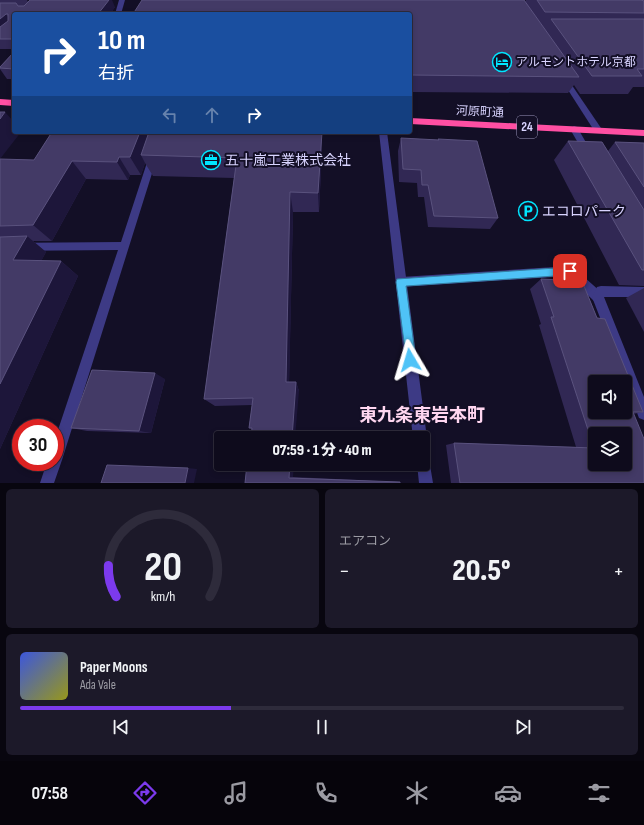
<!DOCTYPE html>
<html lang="ja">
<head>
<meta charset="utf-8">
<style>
  body { margin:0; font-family:"Sofia Sans Condensed","Noto Sans JP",sans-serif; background:#1c1929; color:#f1f3f6; height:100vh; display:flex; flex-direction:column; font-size:15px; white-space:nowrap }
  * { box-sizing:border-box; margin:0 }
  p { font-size:13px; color:#9b9ba3 }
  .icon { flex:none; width:22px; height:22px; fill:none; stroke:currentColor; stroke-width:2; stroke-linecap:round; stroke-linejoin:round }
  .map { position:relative; height:483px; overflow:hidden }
  .details { display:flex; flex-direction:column; gap:6px; padding:6px; background:#08060f; flex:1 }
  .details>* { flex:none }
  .banner { position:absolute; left:12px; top:12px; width:400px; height:122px; border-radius:4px; box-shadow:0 2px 6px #0003,0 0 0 1px #2e2b3b; background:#1a4fa0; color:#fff; overflow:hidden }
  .buttons { position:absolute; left:588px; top:375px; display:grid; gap:8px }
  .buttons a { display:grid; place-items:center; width:44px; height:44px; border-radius:4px; background:#0e0b1c; box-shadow:0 2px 6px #0003,0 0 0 1px #2e2b3b; font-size:20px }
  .speed { position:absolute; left:12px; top:419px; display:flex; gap:8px; font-size:20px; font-weight:700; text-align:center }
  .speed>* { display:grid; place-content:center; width:52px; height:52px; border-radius:50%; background:#0e0b1c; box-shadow:0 2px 6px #0003,0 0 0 1px #2e2b3b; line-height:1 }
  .speed .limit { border:6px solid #d22; background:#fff; color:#111 }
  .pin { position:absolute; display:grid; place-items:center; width:34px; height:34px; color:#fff; margin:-17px; border-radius:8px; box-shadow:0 2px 6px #0006 }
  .me { position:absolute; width:44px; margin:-22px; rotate:353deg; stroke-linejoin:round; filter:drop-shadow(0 0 3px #0008) }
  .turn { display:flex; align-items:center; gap:14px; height:84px; padding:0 20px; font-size:18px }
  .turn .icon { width:52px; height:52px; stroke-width:2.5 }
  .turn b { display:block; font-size:28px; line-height:34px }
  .lanes { display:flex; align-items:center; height:38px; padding:0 20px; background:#0003; justify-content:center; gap:20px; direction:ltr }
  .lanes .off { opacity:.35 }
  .big { font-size:30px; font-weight:800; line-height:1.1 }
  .details .widget { flex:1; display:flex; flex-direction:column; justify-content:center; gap:6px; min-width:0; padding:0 14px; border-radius:6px; background:#1c1929 }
  .details .dial { align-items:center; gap:0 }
  .dial svg { height:104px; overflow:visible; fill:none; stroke:#2e2b3b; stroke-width:7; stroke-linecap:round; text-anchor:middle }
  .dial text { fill:#f1f3f6; stroke:none }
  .song { display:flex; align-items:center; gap:12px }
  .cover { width:48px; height:48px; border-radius:6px; background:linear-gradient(135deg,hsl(230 70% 55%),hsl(60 70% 35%)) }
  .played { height:4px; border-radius:2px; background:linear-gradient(90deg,#7c3aed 35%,#2e2b3b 35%) }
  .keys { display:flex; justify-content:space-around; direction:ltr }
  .heat { display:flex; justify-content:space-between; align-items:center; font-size:22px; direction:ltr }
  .details .tiles { flex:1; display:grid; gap:6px; grid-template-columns:1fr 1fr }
  .widget:last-child { grid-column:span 2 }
  .trip { position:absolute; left:214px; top:431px; width:216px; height:40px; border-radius:4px; background:#0e0b1c; box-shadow:0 2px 6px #0003,0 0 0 1px #2e2b3b; font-weight:800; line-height:40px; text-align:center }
  .tab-bar { display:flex; height:64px; justify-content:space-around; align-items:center; background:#06040b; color:#9b9ba3 }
  .tab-bar .icon { width:28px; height:28px }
  .tab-bar .active { color:#7c3aed }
  .tab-bar b { font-size:18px; color:#f1f3f6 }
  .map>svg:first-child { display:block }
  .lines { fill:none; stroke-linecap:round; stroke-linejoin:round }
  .lane { fill:#3d3a85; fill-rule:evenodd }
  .street { fill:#3d3a85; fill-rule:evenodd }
  .highway { fill:#ff4fa3; fill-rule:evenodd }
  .wall { fill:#312854 }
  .shaded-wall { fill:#1d163a }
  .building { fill:#433a66; stroke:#5a527e; fill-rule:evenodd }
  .route { fill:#4fc3f7; stroke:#337fa1 }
  .labels { text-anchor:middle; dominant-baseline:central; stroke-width:4; stroke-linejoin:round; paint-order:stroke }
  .far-poi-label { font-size:12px; fill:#d9d4ff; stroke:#130f26; text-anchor:start }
  .far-street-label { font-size:12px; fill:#d9d4ff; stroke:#130f26 }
  .shield { fill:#130f26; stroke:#9e99be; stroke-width:1 }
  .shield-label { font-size:13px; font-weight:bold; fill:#d9d4ff }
  .poi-label { font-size:14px; fill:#d9d4ff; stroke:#130f26; text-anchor:start }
  .near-neighbourhood-label { font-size:18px; font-weight:bold; fill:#ffd6f0; stroke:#130f26 }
</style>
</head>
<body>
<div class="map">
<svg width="644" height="483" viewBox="0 0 644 483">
  <rect width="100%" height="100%" fill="#130f26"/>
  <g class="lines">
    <g class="lane">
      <polygon points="119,0 125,0 121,14 115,14"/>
      <polygon points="574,126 577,127 591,151 592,153 591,155 585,155 570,129"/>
      <polygon points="570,266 574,268 602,293 604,297 602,301 598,302 594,301 568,276 401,287 397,285 396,282 397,279 401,277"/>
    </g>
    <g class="street">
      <polygon points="565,77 567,78 601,128 601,132 595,132 561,79"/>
      <polygon points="157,132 165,132 62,460 54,483 40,483 47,462 55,462 55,439 118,250 0,251 0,243 121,242"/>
      <polygon points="379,132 387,132 427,438 423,444 423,438 413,438"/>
      <polygon points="601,286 644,287 644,297 604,297 644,397 644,420 639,418 592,297 597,287"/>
      <polygon points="423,451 428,453 433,483 419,483 417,464 423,464"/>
    </g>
    <g class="highway">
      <polygon points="0,99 14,100 14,106 0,105"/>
      <polygon points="410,118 644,130 644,136 410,124"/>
    </g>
  </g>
  <g class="wall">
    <polygon points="0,0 27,0 28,2 115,7 110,14 14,14 14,49 0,49"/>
    <polygon points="526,0 644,0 644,87 633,87 628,94 580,94 574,85 568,93 410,92 410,14 525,2"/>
    <polygon points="14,52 14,79 7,79 0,69 0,67"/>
    <polygon points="0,112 0,159 34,160 52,132 147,132 148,135 322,149 319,212 293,212 289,382 296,382 299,391 252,429 249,428 252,405 215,406 204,399 234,178 153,176 145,163 141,175 130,175 128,180 86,179 52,241 33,241 46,252 41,261 61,261 78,276 0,449"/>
    <polygon points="401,138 438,140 438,139 498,218 490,229 428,227 424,197 418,197 417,183 399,182 398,151"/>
    <polygon points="568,141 608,151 615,142 644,143 644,286 619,285 554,160"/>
    <polygon points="541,279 597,318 643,412 634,414 644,483 451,483 446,445 454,443 576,447 539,325 541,324 530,289"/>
    <polygon points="644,288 644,332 626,298"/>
    <polygon points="165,379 151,433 87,431 71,428"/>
    <polygon points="247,464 293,477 400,482 245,483"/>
  </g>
  <g class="shaded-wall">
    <polygon points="109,0 112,0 115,7 110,14 98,14"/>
    <polygon points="6,14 13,24 0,35 0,19"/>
    <polygon points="5,112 14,122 14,132 21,132 0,159 0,119"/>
    <polygon points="140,132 147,132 152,142 141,155 145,163 141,175 130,157"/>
    <polygon points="322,132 322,149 319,212 318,193"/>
    <polygon points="119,157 130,175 128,180 117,162"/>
    <polygon points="72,161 86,179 52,241 33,225"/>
    <polygon points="290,192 293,212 289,390 286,382"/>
    <polygon points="27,236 46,252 34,275 13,260"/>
    <polygon points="61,261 78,276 0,449 0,384"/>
    <polygon points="155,373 165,379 151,433 139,431"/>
    <polygon points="296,382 299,391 295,438 292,438"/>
    <polygon points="290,464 294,464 293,477 289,478"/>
    <polygon points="188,468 197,469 194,483 185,483"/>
  </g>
  <g class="building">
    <polygon points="30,0 109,0 98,14 14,14 14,39 0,39 0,27 8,21 8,14 6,14 0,19 0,3 16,3 18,6 24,6"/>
    <polygon points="142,0 524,0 579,77 410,75 410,14 133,14"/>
    <polygon points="537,0 641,0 644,1 644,13 545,12"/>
    <polygon points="551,19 644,19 644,69 637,69 642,76 592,76"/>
    <polygon points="14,52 14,69 0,68 0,67"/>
    <polygon points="0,112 5,112 0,119"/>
    <polygon points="52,132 140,132 130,157 119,157 117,162 72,161 33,225 0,226 0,159 34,160"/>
    <polygon points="149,132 322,132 318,193 290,192 286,382 296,382 292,438 251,438 252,428 249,428 253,398 204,399 237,158 141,155"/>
    <polygon points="401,138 439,140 438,139 477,141 498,218 434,216 428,185 422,185 421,170 403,169"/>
    <polygon points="568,141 602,142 644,210 644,270 642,270"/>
    <polygon points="615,142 644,143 644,187"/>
    <polygon points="27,236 13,260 61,261 0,384 0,237"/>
    <path d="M 541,279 L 582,281 L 597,318 L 605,319 L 643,412 L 633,412 L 644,439 L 644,483 L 460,483 L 454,443 L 594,448 L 551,317 L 554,317 ZM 595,382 L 625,382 L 625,412 L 595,412 ZM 595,434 L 625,434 L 625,464 L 595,464 Z"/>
    <polygon points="92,370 155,373 139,431 71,428"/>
    <polygon points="247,464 290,464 289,478 400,482 400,483 245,483"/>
    <polygon points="107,465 188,468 185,483 101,483"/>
  </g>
  <polygon class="route" points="570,267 574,268 575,271 574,274 570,275 406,286 416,360 414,364 410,365 407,364 396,282 397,279"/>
  <defs>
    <g id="hotel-ring" transform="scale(1)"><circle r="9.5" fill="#130f26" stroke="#00e5ff" stroke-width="1.5"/><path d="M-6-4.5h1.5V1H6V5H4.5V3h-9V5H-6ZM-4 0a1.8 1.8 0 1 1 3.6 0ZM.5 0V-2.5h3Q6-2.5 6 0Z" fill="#00e5ff"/></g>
    <g id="office-ring" transform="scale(1)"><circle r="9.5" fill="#130f26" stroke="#00e5ff" stroke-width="1.5"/><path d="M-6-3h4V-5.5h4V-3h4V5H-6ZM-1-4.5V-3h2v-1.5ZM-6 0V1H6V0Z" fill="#00e5ff"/></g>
    <g id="parking-ring" transform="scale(1)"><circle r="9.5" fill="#130f26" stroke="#00e5ff" stroke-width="1.5"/><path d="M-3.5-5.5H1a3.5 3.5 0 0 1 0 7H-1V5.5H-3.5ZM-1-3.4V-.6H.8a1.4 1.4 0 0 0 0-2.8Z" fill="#00e5ff"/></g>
  </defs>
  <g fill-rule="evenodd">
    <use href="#hotel-ring" x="502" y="62"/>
    <use href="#office-ring" x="211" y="160"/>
    <use href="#parking-ring" x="528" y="211"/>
  </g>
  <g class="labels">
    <g class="far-poi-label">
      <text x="516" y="62">アルモントホテル京都</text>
    </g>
    <g class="far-street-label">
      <text transform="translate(480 112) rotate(3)">河原町通</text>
    </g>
    <rect class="shield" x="517" y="116" width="20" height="22" rx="3"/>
    <g class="shield-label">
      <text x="527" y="127">24</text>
    </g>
    <g class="poi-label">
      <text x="225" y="160">五十嵐工業株式会社</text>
      <text x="542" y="211">エコロパーク</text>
    </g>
    <g class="near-neighbourhood-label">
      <text x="422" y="415">東九条東岩本町</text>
    </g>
  </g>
</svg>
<div class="buttons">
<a><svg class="icon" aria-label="sound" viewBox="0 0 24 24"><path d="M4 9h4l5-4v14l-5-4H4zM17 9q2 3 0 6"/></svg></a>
<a><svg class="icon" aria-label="layers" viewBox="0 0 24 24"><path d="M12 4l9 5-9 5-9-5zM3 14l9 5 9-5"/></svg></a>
</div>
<div class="speed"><div class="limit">30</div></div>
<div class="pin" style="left:570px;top:271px;background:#d93025"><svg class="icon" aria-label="arrive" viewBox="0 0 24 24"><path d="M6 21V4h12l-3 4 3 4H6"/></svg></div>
<svg class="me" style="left:410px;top:360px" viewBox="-20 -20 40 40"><path d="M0-17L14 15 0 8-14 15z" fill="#4fc3f7" stroke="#fff" stroke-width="4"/></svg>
<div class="trip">07:59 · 1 分 · 40 m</div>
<div class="banner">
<div class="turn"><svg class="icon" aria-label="right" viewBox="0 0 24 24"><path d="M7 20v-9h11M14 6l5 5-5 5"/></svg><div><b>10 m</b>右折</div></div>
<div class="lanes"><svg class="icon off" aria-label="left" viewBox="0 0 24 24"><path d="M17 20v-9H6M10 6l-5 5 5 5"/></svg><svg class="icon off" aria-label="ahead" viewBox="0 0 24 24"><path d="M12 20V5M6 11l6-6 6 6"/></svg><svg class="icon" aria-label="right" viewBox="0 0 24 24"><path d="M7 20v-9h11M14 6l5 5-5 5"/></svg></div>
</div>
</div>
<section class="details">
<div class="tiles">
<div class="widget dial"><svg viewBox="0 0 100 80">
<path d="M14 69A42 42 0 1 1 86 69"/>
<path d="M14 69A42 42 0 0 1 8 45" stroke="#7c3aed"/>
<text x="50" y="56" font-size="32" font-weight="700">20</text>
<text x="50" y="72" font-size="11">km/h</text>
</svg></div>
<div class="widget"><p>エアコン</p>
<div class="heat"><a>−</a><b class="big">20.5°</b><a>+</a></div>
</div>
<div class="widget">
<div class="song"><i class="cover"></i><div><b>Paper Moons</b><p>Ada Vale</p></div></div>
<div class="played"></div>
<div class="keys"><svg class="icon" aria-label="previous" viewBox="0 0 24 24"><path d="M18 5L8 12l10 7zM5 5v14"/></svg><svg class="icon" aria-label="pause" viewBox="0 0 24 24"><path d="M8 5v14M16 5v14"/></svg><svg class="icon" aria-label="next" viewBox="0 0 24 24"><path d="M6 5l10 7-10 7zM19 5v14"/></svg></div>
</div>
</div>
</section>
<nav class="tab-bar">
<b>07:58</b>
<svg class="icon active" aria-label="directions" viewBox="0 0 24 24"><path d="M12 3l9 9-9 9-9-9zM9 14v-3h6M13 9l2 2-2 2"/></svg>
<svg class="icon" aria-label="music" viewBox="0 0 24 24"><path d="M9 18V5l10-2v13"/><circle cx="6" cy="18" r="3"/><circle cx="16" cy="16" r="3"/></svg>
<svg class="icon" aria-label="phone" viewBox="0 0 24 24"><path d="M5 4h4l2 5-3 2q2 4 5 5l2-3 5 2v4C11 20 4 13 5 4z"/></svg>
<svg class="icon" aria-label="climate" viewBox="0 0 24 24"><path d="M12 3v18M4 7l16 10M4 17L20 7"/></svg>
<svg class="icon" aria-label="car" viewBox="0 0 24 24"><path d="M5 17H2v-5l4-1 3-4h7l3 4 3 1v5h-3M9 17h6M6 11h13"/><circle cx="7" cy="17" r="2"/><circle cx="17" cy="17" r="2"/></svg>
<svg class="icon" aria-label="filters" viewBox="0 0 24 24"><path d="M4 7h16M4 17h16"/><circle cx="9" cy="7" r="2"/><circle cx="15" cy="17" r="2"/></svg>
</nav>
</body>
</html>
